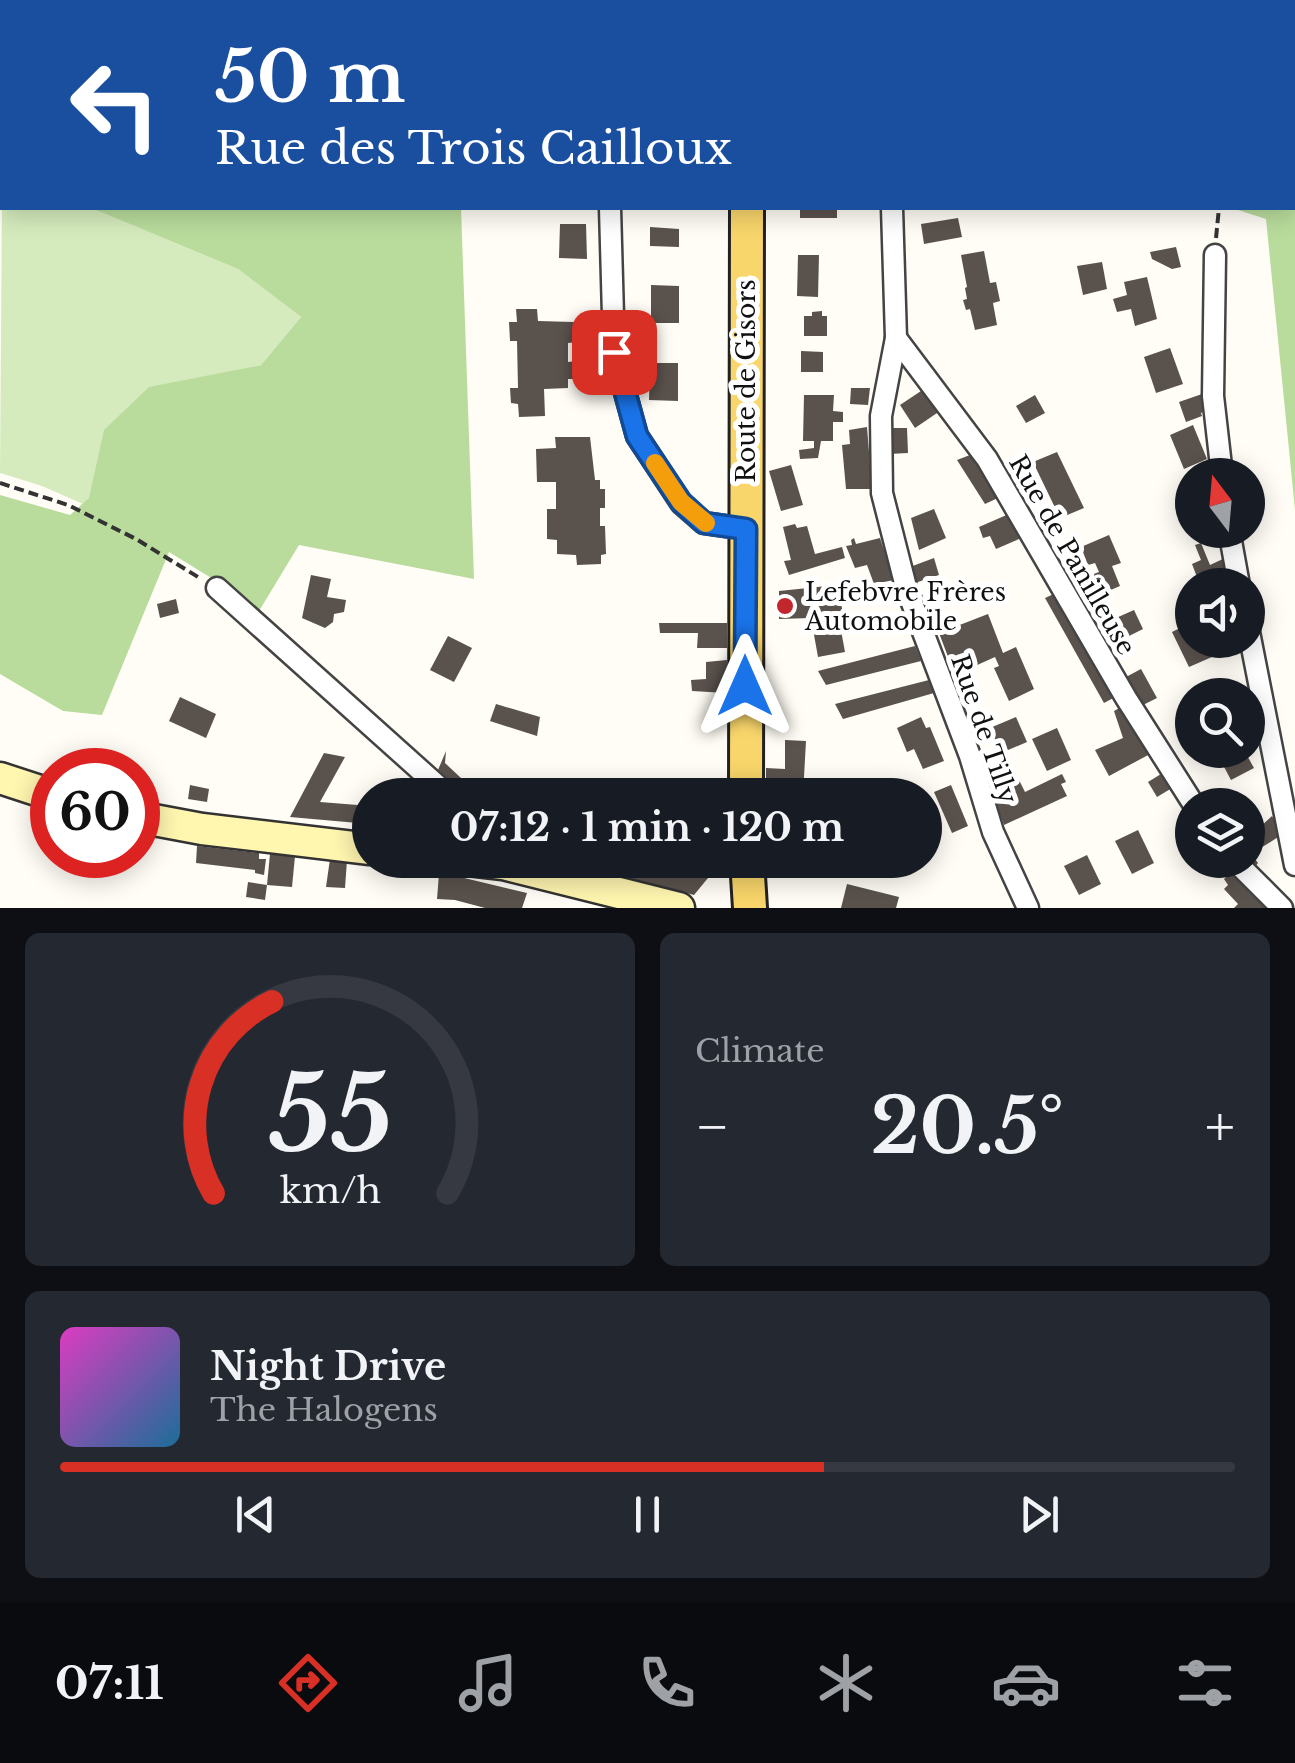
<!DOCTYPE html>
<html lang="en">
<head>
<meta charset="utf-8">
<style>
  body { margin:0; font-family:"Libre Baskerville",serif; background:#242831; color:#f1f3f6; height:100vh; display:flex; flex-direction:column; font-size:38px; white-space:nowrap }
  * { box-sizing:border-box; margin:0 }
  p { font-size:32px; color:#9ea1a6 }
  .icon { flex:none; width:55px; height:55px; fill:none; stroke:currentColor; stroke-width:2; stroke-linecap:round; stroke-linejoin:round }
  .map { position:relative; height:908px; overflow:hidden }
  .panel { display:flex; flex-direction:column; gap:25px; padding:25px; background:#0d0f14; flex:1 }
  .panel>* { flex:none }
  .guide { position:absolute; left:0px; top:0px; width:1295px; height:210px; box-shadow:0 5px 25px #0003; background:#1a4fa0; color:#fff; overflow:hidden }
  .needle { width:65px; rotate:344deg }
  .tools { position:absolute; left:1175px; top:458px; display:grid; gap:20px }
  .tools a { display:grid; place-items:center; width:90px; height:90px; border-radius:50%; background:#171b24; box-shadow:0 5px 25px #0003; font-size:50px }
  .speed { position:absolute; left:30px; top:748px; display:flex; gap:20px; font-size:50px; font-weight:700; text-align:center }
  .speed>* { display:grid; place-content:center; width:130px; height:130px; border-radius:50%; background:#171b24; box-shadow:0 5px 25px #0003; line-height:1 }
  .speed .limit { border:15px solid #d22; background:#fff; color:#111 }
  .pin { position:absolute; display:grid; place-items:center; width:85px; height:85px; color:#fff; margin:-42px; border-radius:20px; box-shadow:0 5px 15px #0006 }
  .me { position:absolute; width:110px; margin:-55px; rotate:0deg; stroke-linejoin:round; filter:drop-shadow(0 0 8px #0008) }
  .turn { display:flex; align-items:center; gap:35px; height:210px; padding:0 50px; font-size:45px }
  .turn .icon { width:130px; height:130px; stroke-width:2.5 }
  .turn b { display:block; font-size:70px; line-height:85px }
  .big { font-size:75px; font-weight:700; line-height:1.1 }
  .panel .tile { flex:1; display:flex; flex-direction:column; justify-content:center; gap:15px; min-width:0; padding:0 35px; border-radius:15px; background:#242831 }
  .panel .dial { align-items:center; gap:0 }
  .dial svg { height:260px; overflow:visible; fill:none; stroke:#363941; stroke-width:7; stroke-linecap:round; text-anchor:middle }
  .dial text { fill:#f1f3f6; stroke:none }
  .song { display:flex; align-items:center; gap:30px }
  .cover { width:120px; height:120px; border-radius:15px; background:linear-gradient(135deg,hsl(310 70% 55%),hsl(200 70% 35%)) }
  .played { height:10px; border-radius:5px; background:linear-gradient(90deg,#d93025 65%,#363941 65%) }
  .keys { display:flex; justify-content:space-around; direction:ltr }
  .heat { display:flex; justify-content:space-between; align-items:center; font-size:55px; direction:ltr }
  .panel .tiles { flex:1; display:grid; gap:25px; grid-template-columns:1fr 1fr }
  .tile:last-child { grid-column:span 2 }
  .trip { position:absolute; left:352px; top:778px; width:590px; height:100px; border-radius:50px; background:#171b24; box-shadow:0 5px 25px #0003; font-weight:700; line-height:100px; text-align:center }
  .dock { display:flex; height:160px; justify-content:space-around; align-items:center; background:#090b0e; color:#9ea1a6 }
  .dock .icon { width:70px; height:70px }
  .dock .selected { color:#d93025 }
  .dock b { font-size:45px; color:#f1f3f6 }
  .map>svg:first-child { display:block }
  .green { fill:#d5ebbd }
  .forest { fill:#b9dc9c }
  .building { fill:#5a524d }
  .lines { fill:none; stroke-linecap:round; stroke-linejoin:round }
  .minor-casing { stroke:#444; stroke-width:25 }
  .secondary-casing { stroke:#333; stroke-width:35 }
  .primary-casing { stroke:#222; stroke-width:38 }
  .path { stroke:#333; stroke-width:4; stroke-dasharray:10 5; stroke-linecap:butt }
  .minor { stroke:#fff; stroke-width:20 }
  .secondary { stroke:#fff6b0; stroke-width:30 }
  .primary { stroke:#f9d66b; stroke-width:32 }
  .route-casing { stroke:#114b97; stroke-width:25 }
  .route { stroke:#1a73e8; stroke-width:18 }
  .slow { stroke:#f59e0b; stroke-width:18 }
  .poi-dot { fill:#c4262e; stroke:#fff; stroke-width:4 }
  .labels { text-anchor:middle; dominant-baseline:central; stroke-width:10; stroke-linejoin:round; paint-order:stroke }
  .street-label { font-size:25px; fill:#111; stroke:#fff }
  .poi-label { font-size:25px; fill:#111; stroke:#fff; text-anchor:start }
</style>
</head>
<body>
<div class="map">
<svg width="1295" height="908" viewBox="0 0 1295 908">
  <rect width="100%" height="100%" fill="#fffdf5"/>
  <polygon class="green" points="2,195 2,208 91,208 238,269 301,317 261,365 149,388 89,498 83,504 42,486 0,473"/>
  <g class="forest">
    <polygon points="0,0 453,0 453,2 2,2 0,181"/>
    <polygon points="1038,0 1295,0 1295,510 1266,219 1232,208 1292,208 1292,2"/>
    <polygon points="91,208 461,208 474,579 299,545 256,616 213,579 169,552 102,715 63,711 0,674 0,495 70,515 89,498 104,430 149,387 261,365 301,317 238,269"/>
  </g>
  <g class="building">
    <rect x="800" y="208" width="37" height="10"/>
    <polygon points="958,218 962,237 924,244 921,224"/>
    <polygon points="560,224 586,224 587,259 559,258"/>
    <polygon points="650,227 679,229 679,247 650,246"/>
    <polygon points="1176,247 1181,267 1172,269 1152,259 1150,252"/>
    <polygon points="984,251 990,283 996,282 1000,301 993,303 997,325 975,330 970,309 966,310 963,300 967,299 965,288 967,287 961,255"/>
    <polygon points="798,255 819,255 818,297 797,296"/>
    <polygon points="1102,262 1107,289 1083,295 1077,266"/>
    <polygon points="1147,277 1157,319 1135,326 1131,309 1117,312 1113,299 1127,295 1124,282"/>
    <polygon points="651,285 679,286 679,323 651,323"/>
    <polygon points="516,309 537,309 538,321 574,322 574,331 578,331 578,342 568,343 568,362 577,361 578,379 568,379 568,388 544,389 545,416 519,417 518,404 511,403 510,388 518,388 517,341 510,341 509,322 517,322"/>
    <polygon points="822,311 822,316 827,316 827,336 804,336 804,316 812,316 812,312"/>
    <polygon points="1170,348 1183,384 1156,393 1144,357"/>
    <polygon points="801,351 823,352 823,372 801,372"/>
    <polygon points="650,363 678,363 678,401 649,400"/>
    <polygon points="851,388 870,388 868,405 850,404"/>
    <polygon points="924,389 940,411 915,428 900,405"/>
    <polygon points="1202,394 1208,410 1201,413 1202,416 1186,422 1179,402"/>
    <polygon points="804,395 834,395 833,411 843,412 843,422 833,422 833,441 821,441 818,458 800,459 799,450 814,448 814,441 803,441"/>
    <polygon points="1035,395 1045,413 1026,423 1016,406"/>
    <polygon points="1193,425 1207,459 1184,469 1170,435"/>
    <polygon points="867,427 872,489 846,489 842,445 850,444 849,430"/>
    <polygon points="888,428 907,428 908,453 889,454"/>
    <polygon points="555,437 590,437 595,480 600,480 600,489 605,489 605,508 600,508 600,526 605,526 606,554 601,555 601,564 577,565 576,555 557,554 557,540 547,539 547,509 556,509 556,482 537,482 536,449 556,448"/>
    <polygon points="1057,452 1084,508 1060,518 1033,462"/>
    <polygon points="970,455 1000,497 985,504 957,460"/>
    <polygon points="791,465 803,505 781,511 769,471"/>
    <polygon points="934,509 946,538 919,550 911,518"/>
    <polygon points="1011,513 1026,536 996,549 990,536 983,538 979,527"/>
    <polygon points="795,524 797,528 807,526 815,554 842,547 845,558 789,575 784,561 791,560 783,527"/>
    <polygon points="1109,535 1121,563 1112,566 1120,586 1085,601 1075,581 1099,572 1095,563 1088,565 1081,547"/>
    <polygon points="854,538 856,544 880,538 894,580 874,584 867,565 855,568 846,546 852,545 851,540"/>
    <polygon points="1201,543 1210,565 1225,558 1229,578 1213,585 1200,585 1192,564 1201,560 1195,545"/>
    <polygon points="934,558 939,575 915,583 910,567"/>
    <polygon points="311,575 331,579 327,597 346,600 344,612 334,614 333,622 325,628 302,618"/>
    <polygon points="837,585 843,613 838,614 845,652 818,657 811,618 779,619 779,591"/>
    <polygon points="1058,592 1117,696 1104,703 1045,598"/>
    <polygon points="176,599 179,613 160,618 157,604"/>
    <polygon points="1134,610 1143,629 1109,646 1098,626"/>
    <polygon points="988,614 1003,653 1016,647 1034,689 1009,701 994,668 999,666 995,657 955,675 939,633"/>
    <polygon points="1192,622 1192,640 1205,640 1212,657 1189,667 1172,632"/>
    <polygon points="659,623 727,623 727,648 697,648 698,633 660,633"/>
    <polygon points="448,636 472,648 454,682 430,670"/>
    <polygon points="915,646 921,661 826,685 818,671"/>
    <polygon points="727,660 727,693 692,691 691,680 706,679 706,662"/>
    <polygon points="1141,669 1157,698 1141,706 1126,677"/>
    <polygon points="929,680 934,693 843,719 835,704"/>
    <polygon points="180,697 216,714 206,738 169,721"/>
    <polygon points="496,704 540,717 537,736 490,721"/>
    <polygon points="1123,706 1150,754 1109,776 1095,750 1123,738 1114,711"/>
    <polygon points="921,717 926,728 930,727 944,761 923,769 914,749 907,752 897,728"/>
    <polygon points="1016,717 1027,742 1001,753 990,728"/>
    <polygon points="1057,728 1071,760 1047,771 1032,739"/>
    <polygon points="785,740 806,741 803,795 766,795 766,768 785,769"/>
    <polygon points="1215,750 1244,750 1254,768 1231,780"/>
    <polygon points="446,751 445,763 462,779 456,786 438,770"/>
    <polygon points="324,753 345,757 320,802 370,806 369,824 290,817"/>
    <polygon points="1015,772 1025,792 1062,774 1066,782 1061,784 1067,796 1004,825 989,784"/>
    <polygon points="1161,774 1172,788 1157,797 1148,782"/>
    <polygon points="576,781 601,784 600,792 595,791 595,795 573,795"/>
    <polygon points="190,785 209,789 207,802 188,799"/>
    <polygon points="951,785 968,826 952,833 934,792"/>
    <polygon points="1272,816 1283,834 1251,854 1258,863 1254,868 1248,861 1248,838"/>
    <polygon points="1138,830 1154,863 1132,874 1115,841"/>
    <polygon points="197,846 259,853 259,859 266,859 264,875 255,873 255,870 196,863"/>
    <polygon points="270,854 295,856 292,887 267,885"/>
    <polygon points="1087,855 1101,884 1079,895 1064,866"/>
    <polygon points="330,859 347,860 345,888 326,887"/>
    <polygon points="607,860 646,860 708,875 708,860 727,860 727,868 708,878 694,895 604,872"/>
    <polygon points="1235,869 1274,908 1234,908 1238,904 1224,889 1228,885 1224,879"/>
    <polygon points="439,874 456,876 527,893 522,908 485,908 455,900 437,899"/>
    <polygon points="248,882 267,885 265,900 246,897"/>
    <polygon points="847,884 899,897 896,908 841,908"/>
  </g>
  <g class="lines">
    <g class="minor-casing">
      <g id="minor">
        <polyline points="924,0 928,2"/>
        <polyline points="614,2 614,0"/>
        <polyline points="906,2 906,0"/>
        <polyline points="986,2 988,0"/>
        <polyline points="610,208 614,352 637,436 681,503 704,523 746,529"/>
        <polyline points="892,208 896,338 881,416 882,493 906,587 970,756 993,832 1028,908"/>
        <polyline points="1215,255 1213,396 1222,475"/>
        <polyline points="896,338 987,459 1126,698 1194,805"/>
        <polyline points="1229,530 1239,585"/>
        <polyline points="217,588 448,795"/>
        <polyline points="1248,627 1295,865"/>
        <polyline points="1234,860 1282,908"/>
      </g>
    </g>
    <g class="secondary-casing">
      <g id="secondary">
        <polyline points="0,778 52,795"/>
        <polyline points="138,817 202,829 370,849"/>
        <polyline points="468,860 503,864 679,908"/>
      </g>
    </g>
    <g class="primary-casing">
      <g id="primary">
        <polyline points="747,2 747,0"/>
        <polyline points="746,795 747,208"/>
        <polyline points="747,860 750,908"/>
      </g>
    </g>
    <g class="path">
      <polyline points="188,2 189,0"/>
      <polyline points="1239,2 1239,0"/>
      <polyline points="0,189 2,188"/>
      <polyline points="1216,238 1219,208"/>
      <polyline points="0,483 68,505 136,539 198,577"/>
    </g>
    <use href="#minor" class="minor"/>
    <use href="#secondary" class="secondary"/>
    <use href="#primary" class="primary"/>
  </g>
  <g class="lines">
    <g class="route-casing">
      <polyline id="route" points="614,352 637,436 681,502 704,523 746,529 745,686"/>
    </g>
    <use href="#route" class="route"/>
    <polyline class="slow" points="655,463 681,502 706,523"/>
  </g>
  <circle class="poi-dot" cx="785" cy="606" r="10"/>
  <g class="labels">
    <g class="street-label">
      <text transform="translate(746 381) rotate(-90)">Route de Gisors</text>
      <text transform="translate(1072 555) rotate(60)">Rue de Panilleuse</text>
      <text transform="translate(984 729) rotate(71)">Rue de Tilly</text>
    </g>
    <g class="poi-label">
      <text x="805" y="592">Lefebvre Frères<tspan x="805" dy="29">Automobile</tspan></text>
    </g>
  </g>
</svg>
<div class="tools">
<a><svg class="needle" viewBox="-14 -14 28 28"><path d="M0-13l5 13h-10z" fill="#e53935"/><path d="M0 13l5-13h-10z" fill="#9ea1a6"/></svg></a>
<a><svg class="icon" aria-label="sound" viewBox="0 0 24 24"><path d="M4 9h4l5-4v14l-5-4H4zM17 9q2 3 0 6"/></svg></a>
<a><svg class="icon" aria-label="search" viewBox="0 0 24 24"><circle cx="10" cy="10" r="6"/><path d="M15 15l6 6"/></svg></a>
<a><svg class="icon" aria-label="layers" viewBox="0 0 24 24"><path d="M12 4l9 5-9 5-9-5zM3 14l9 5 9-5"/></svg></a>
</div>
<div class="speed"><div class="limit">60</div></div>
<div class="pin" style="left:614px;top:352px;background:#d93025"><svg class="icon" aria-label="arrive" viewBox="0 0 24 24"><path d="M6 21V4h12l-3 4 3 4H6"/></svg></div>
<svg class="me" style="left:745px;top:686px" viewBox="-20 -20 40 40"><path d="M0-17L14 15 0 8-14 15z" fill="#1a73e8" stroke="#fff" stroke-width="4"/></svg>
<div class="trip">07:12 · 1 min · 120 m</div>
<div class="guide">
<div class="turn"><svg class="icon" aria-label="left" viewBox="0 0 24 24"><path d="M17 20v-9H6M10 6l-5 5 5 5"/></svg><div><b>50 m</b>Rue des Trois Cailloux</div></div>
</div>
</div>
<section class="panel">
<div class="tiles">
<div class="tile dial"><svg viewBox="0 0 100 80">
<path d="M14 69A42 42 0 1 1 86 69"/>
<path d="M14 69A42 42 0 0 1 32 10" stroke="#d93025"/>
<text x="50" y="56" font-size="32" font-weight="700">55</text>
<text x="50" y="72" font-size="11">km/h</text>
</svg></div>
<div class="tile"><p>Climate</p>
<div class="heat"><a>−</a><b class="big">20.5°</b><a>+</a></div>
</div>
<div class="tile">
<div class="song"><i class="cover"></i><div><b>Night Drive</b><p>The Halogens</p></div></div>
<div class="played"></div>
<div class="keys"><svg class="icon" aria-label="previous" viewBox="0 0 24 24"><path d="M18 5L8 12l10 7zM5 5v14"/></svg><svg class="icon" aria-label="pause" viewBox="0 0 24 24"><path d="M8 5v14M16 5v14"/></svg><svg class="icon" aria-label="next" viewBox="0 0 24 24"><path d="M6 5l10 7-10 7zM19 5v14"/></svg></div>
</div>
</div>
</section>
<nav class="dock">
<b>07:11</b>
<svg class="icon selected" aria-label="directions" viewBox="0 0 24 24"><path d="M12 3l9 9-9 9-9-9zM9 14v-3h6M13 9l2 2-2 2"/></svg>
<svg class="icon" aria-label="music" viewBox="0 0 24 24"><path d="M9 18V5l10-2v13"/><circle cx="6" cy="18" r="3"/><circle cx="16" cy="16" r="3"/></svg>
<svg class="icon" aria-label="phone" viewBox="0 0 24 24"><path d="M5 4h4l2 5-3 2q2 4 5 5l2-3 5 2v4C11 20 4 13 5 4z"/></svg>
<svg class="icon" aria-label="climate" viewBox="0 0 24 24"><path d="M12 3v18M4 7l16 10M4 17L20 7"/></svg>
<svg class="icon" aria-label="car" viewBox="0 0 24 24"><path d="M5 17H2v-5l4-1 3-4h7l3 4 3 1v5h-3M9 17h6M6 11h13"/><circle cx="7" cy="17" r="2"/><circle cx="17" cy="17" r="2"/></svg>
<svg class="icon" aria-label="filters" viewBox="0 0 24 24"><path d="M4 7h16M4 17h16"/><circle cx="9" cy="7" r="2"/><circle cx="15" cy="17" r="2"/></svg>
</nav>
</body>
</html>
